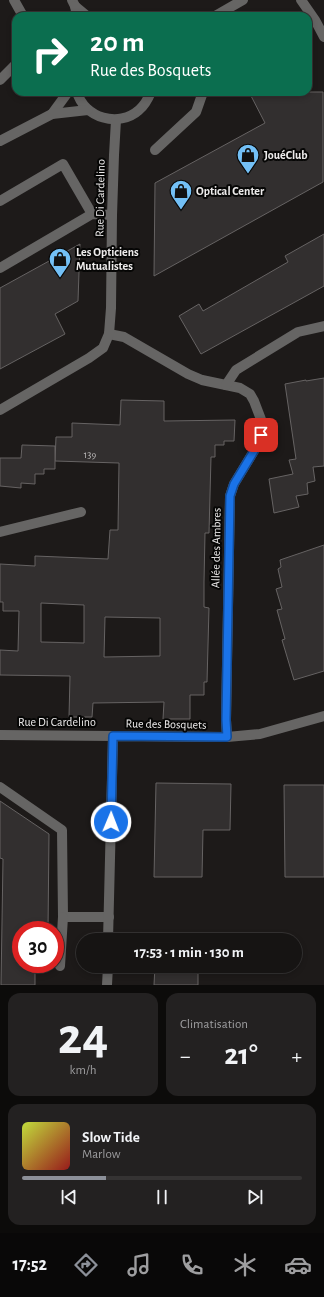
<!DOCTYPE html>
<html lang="fr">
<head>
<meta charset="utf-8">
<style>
  body { margin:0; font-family:"Alegreya Sans",sans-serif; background:#232121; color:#f1f3f6; height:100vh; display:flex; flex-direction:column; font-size:15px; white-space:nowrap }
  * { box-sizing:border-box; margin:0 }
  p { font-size:13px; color:#9e9ea0 }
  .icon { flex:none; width:22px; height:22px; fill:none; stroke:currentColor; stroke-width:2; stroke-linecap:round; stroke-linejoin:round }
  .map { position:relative; height:985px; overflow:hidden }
  .panel { display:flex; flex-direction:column; gap:8px; padding:8px; background:#0c0b0a; flex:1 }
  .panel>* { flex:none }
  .guide { position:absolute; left:12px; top:12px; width:300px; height:84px; border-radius:12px; box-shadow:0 2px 6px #0003,0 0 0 1px #353333; background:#0b6e4f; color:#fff; overflow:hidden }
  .speed { position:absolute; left:12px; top:921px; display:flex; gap:8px; font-size:20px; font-weight:700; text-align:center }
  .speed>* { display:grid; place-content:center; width:52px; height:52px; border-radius:50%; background:#161413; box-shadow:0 2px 6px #0003,0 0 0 1px #353333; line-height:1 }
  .speed .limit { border:6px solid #d22; background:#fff; color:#111 }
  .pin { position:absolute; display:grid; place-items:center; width:34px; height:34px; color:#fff; margin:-17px; border-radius:8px; box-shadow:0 2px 6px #0006 }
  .me { position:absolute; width:44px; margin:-22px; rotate:1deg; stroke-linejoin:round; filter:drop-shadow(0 0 3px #0008) }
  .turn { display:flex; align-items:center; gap:14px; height:84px; padding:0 12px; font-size:18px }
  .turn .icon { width:52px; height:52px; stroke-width:2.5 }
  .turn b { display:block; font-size:28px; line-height:34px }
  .big { font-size:30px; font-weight:700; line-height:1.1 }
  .panel .card { flex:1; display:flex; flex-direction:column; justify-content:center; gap:6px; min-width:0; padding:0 14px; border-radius:12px; background:#232121 }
  .panel .dial { align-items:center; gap:0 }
  .dial b { font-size:52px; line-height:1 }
  .song { display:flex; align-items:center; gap:12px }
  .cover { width:48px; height:48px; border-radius:6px; background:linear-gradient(135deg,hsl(70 70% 55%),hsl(0 70% 35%)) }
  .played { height:4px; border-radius:2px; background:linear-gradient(90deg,#8c9099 30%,#353333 30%) }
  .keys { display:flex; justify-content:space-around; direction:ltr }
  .heat { display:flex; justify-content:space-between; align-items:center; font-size:22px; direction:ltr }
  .panel .tiles { flex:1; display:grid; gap:8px; grid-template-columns:1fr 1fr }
  .card:last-child { grid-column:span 2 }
  .trip { position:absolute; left:76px; top:933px; width:226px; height:40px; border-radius:20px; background:#161413; box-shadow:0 2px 6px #0003,0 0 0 1px #353333; font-weight:700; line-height:40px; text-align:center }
  .menu { display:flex; height:64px; justify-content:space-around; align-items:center; background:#090808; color:#9e9ea0 }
  .menu .icon { width:28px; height:28px }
  .menu .on { color:#8c9099 }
  .menu b { font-size:18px; color:#f1f3f6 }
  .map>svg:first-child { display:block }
  .building { fill:#322f2f; stroke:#666363; fill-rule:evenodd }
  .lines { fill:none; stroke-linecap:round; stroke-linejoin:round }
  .service { stroke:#666564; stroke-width:10 }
  .minor { stroke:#666564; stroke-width:10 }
  .route-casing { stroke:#114b97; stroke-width:10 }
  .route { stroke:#1a73e8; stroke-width:7 }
  .labels { text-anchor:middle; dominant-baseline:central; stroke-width:4; stroke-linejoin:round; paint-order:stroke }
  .number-label { font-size:10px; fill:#bfbdbd }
  .poi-label { font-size:12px; font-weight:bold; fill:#eeecec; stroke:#060605; text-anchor:start }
  .street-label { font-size:12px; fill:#eeecec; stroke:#060605 }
</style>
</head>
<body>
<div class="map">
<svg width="324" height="985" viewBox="0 0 324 985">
  <rect width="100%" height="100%" fill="#1d1a19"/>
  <g class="building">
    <polygon points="249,92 323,92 323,182 154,276 155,183 265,123"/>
    <polygon points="324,234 324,286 201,354 179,316 199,304 203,311 288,262 285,256"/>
    <polygon points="80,244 78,301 55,314 65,334 0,369 0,288"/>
    <polygon points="324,378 324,466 313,467 315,481 307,483 308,494 296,496 299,507 274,513 269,479 293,474 289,460 296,459 285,384 306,380 306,381"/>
    <path d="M 121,400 L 164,401 L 164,421 L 235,420 L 234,441 L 224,441 L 224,445 L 215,445 L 215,457 L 211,457 L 209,533 L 205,533 L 204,582 L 204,607 L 209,608 L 207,682 L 204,682 L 204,695 L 190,695 L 190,719 L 163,719 L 164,702 L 93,703 L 92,717 L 69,717 L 70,676 L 0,675 L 0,650 L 18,651 L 19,611 L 3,611 L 3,602 L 0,602 L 0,564 L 35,566 L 35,556 L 108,559 L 110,530 L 118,530 L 119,463 L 55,461 L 56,437 L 72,437 L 72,423 L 120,425 ZM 41,603 L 84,605 L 84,643 L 41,642 ZM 105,617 L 160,618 L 160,656 L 104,657 Z"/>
    <polygon points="22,445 55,446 55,469 44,469 44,474 35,474 35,484 21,483 21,488 0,486 0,458 21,458"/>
    <polygon points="324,545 324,671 294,680 282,640 285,639 277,610 282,609 276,589 282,587 278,569 281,567 280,560"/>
    <polygon points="156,783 231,784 230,830 203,830 202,877 154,877"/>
    <polygon points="284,785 324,785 324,877 285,877"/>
    <polygon points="0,801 49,834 48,930 21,930 21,964 48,964 48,969 35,969 35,985 1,985 3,859 0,858"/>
    <polygon points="155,966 198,966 198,985 154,985"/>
  </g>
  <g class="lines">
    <g class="service">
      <polyline points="14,0 23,16"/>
      <polyline points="72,0 75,6 77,16"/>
      <polyline points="301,0 315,20 324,37"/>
      <polyline points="75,6 87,16"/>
      <polyline points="0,80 16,64"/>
      <polyline points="155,150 196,112 203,92"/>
      <polyline points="0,201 63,164 92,214"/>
      <polyline points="0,268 92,214 112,215"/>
      <polyline points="0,787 62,830 63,917 109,917"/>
      <polyline points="60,966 63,917"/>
    </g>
    <g class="minor">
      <polyline points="215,16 243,0"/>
      <path d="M 77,92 C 84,118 119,128 139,110 C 145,105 148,99 151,92"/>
      <polyline points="52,114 68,92"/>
      <polyline points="0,141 52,114 88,110"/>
      <polyline points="109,334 124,337 188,374 202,380 240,388 250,394 254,401 262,422 261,435 257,446 234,484 230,496 226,720 227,737"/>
      <polyline points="226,385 236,370 298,332 324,326"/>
      <polyline points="0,410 89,358 103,348 109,334 111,308 112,215 114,155 116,120"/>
      <polyline points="0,532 81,512"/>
      <polyline points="0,735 113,736"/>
      <polyline points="108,940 113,736 227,737 260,734 324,716"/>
      <polyline points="107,985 108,966"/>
    </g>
  </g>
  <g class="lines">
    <g class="route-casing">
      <polyline id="route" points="111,822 113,736 227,737 226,720 230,496 234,484 257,446 261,435"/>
    </g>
    <use href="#route" class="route"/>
  </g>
  <defs>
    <g id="shop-pin" transform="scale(1.15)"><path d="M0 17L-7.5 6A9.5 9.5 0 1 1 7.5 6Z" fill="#73c0f6" stroke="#060605"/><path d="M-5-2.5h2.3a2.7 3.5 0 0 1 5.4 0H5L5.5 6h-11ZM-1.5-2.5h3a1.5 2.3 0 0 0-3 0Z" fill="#111"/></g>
  </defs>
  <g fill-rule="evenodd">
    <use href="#shop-pin" x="248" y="155"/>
    <use href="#shop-pin" x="181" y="191"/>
    <use href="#shop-pin" x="60" y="259"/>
  </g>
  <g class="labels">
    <g class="number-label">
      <text x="90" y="455">139</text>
    </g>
    <g class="poi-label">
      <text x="264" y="155">JouéClub</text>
      <text x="196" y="191">Optical Center</text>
      <text x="76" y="252">Les Opticiens<tspan x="76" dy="14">Mutualistes</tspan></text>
    </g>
    <g class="street-label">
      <text transform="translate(100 198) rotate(-89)">Rue Di Cardelino</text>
      <text transform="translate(216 548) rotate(-89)">Allée des Ambres</text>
      <text x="57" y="722">Rue Di Cardelino</text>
      <text transform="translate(166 724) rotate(1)">Rue des Bosquets</text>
    </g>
  </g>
</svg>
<div class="speed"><div class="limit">30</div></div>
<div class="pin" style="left:261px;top:435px;background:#d93025"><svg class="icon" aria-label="arrive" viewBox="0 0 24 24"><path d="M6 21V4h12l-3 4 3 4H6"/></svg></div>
<svg class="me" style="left:111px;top:822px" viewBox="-20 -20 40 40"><circle r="17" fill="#1a73e8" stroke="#fff" stroke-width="3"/><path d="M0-11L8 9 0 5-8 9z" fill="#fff"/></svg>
<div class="trip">17:53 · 1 min · 130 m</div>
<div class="guide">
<div class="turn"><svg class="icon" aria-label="right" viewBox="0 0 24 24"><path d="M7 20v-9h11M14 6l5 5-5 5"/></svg><div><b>20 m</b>Rue des Bosquets</div></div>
</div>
</div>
<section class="panel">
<div class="tiles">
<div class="card dial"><b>24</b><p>km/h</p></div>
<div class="card"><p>Climatisation</p>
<div class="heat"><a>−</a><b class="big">21°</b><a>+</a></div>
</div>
<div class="card">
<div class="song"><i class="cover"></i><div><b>Slow Tide</b><p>Marlow</p></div></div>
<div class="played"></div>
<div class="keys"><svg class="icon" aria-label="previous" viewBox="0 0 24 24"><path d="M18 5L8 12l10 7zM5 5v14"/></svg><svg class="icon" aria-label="pause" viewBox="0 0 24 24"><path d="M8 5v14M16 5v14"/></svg><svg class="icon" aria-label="next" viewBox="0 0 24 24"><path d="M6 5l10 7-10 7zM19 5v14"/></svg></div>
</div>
</div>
</section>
<nav class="menu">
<b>17:52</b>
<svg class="icon on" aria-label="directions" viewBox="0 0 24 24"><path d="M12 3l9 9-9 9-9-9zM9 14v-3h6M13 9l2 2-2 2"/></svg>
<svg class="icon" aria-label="music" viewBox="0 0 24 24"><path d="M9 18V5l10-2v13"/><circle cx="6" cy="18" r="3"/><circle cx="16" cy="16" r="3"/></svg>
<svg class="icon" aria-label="phone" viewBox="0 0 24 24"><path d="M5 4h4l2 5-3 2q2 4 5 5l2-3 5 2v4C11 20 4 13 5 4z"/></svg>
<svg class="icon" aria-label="climate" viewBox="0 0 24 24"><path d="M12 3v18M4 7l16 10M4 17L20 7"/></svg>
<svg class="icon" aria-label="car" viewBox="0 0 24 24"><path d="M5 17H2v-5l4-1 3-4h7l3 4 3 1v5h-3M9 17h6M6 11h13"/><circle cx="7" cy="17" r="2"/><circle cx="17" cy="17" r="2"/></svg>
</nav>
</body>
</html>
